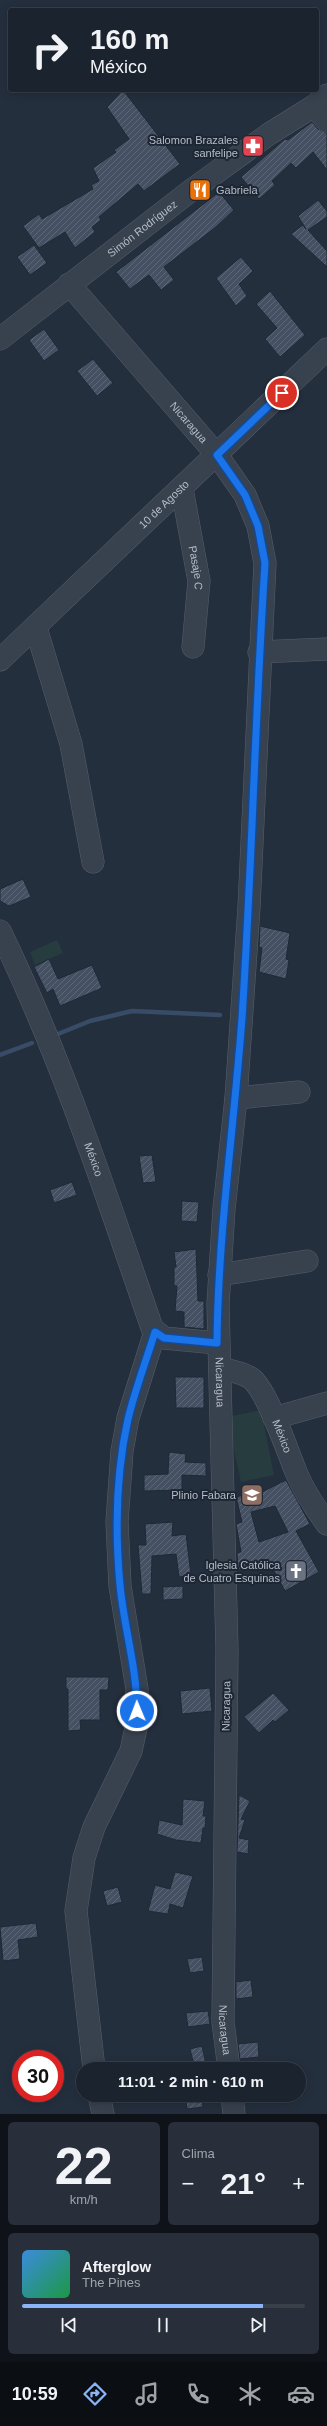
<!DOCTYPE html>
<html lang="es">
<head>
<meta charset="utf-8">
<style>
  body { margin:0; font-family:Helvetica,sans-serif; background:#282f3a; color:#f1f3f6; height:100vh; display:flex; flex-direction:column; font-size:15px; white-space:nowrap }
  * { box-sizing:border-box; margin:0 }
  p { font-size:13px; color:#a0a4aa }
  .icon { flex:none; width:22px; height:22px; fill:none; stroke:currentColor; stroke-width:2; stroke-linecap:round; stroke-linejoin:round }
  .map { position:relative; height:2114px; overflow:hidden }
  .side { display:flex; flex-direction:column; gap:8px; padding:8px; background:#0f1319; flex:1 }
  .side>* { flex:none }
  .hud { position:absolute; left:8px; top:8px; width:311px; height:84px; border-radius:4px; box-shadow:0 2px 10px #0003,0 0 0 1px #39404a; background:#1b232e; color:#f1f3f6; overflow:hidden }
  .speed { position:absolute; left:12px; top:2050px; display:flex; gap:8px; font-size:20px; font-weight:700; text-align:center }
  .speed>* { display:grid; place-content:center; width:52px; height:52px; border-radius:50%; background:#1b232e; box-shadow:0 2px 10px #0003,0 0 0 1px #39404a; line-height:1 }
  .speed .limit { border:6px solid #d22; background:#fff; color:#111 }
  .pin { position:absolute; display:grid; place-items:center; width:34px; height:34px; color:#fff; margin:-17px; border:2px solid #fff; border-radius:50%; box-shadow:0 1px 4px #0007 }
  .me { position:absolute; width:44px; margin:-22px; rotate:359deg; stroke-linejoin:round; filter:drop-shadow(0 0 3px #0008) }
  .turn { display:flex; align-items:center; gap:14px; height:84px; padding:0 16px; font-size:18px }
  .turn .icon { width:52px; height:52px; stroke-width:2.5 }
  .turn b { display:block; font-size:28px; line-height:34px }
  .big { font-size:30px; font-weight:600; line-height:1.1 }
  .side .tile { flex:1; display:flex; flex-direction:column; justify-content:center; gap:6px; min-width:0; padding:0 14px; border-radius:6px; background:#282f3a }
  .side .dial { align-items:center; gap:0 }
  .dial b { font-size:52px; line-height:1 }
  .song { display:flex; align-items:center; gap:12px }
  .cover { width:48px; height:48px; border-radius:6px; background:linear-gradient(135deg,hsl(210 70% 55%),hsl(140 70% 35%)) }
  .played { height:4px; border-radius:2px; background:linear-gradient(90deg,#8ab4f8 85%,#39404a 85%) }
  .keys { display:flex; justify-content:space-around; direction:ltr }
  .heat { display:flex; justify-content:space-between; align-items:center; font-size:22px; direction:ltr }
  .side .tiles { flex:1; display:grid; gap:8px; grid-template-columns:1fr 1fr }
  .tile:last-child { grid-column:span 2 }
  .trip { position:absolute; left:76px; top:2062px; width:230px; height:40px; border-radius:20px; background:#1b232e; box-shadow:0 2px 10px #0003,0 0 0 1px #39404a; font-weight:600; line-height:40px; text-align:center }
  .menu { display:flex; height:64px; justify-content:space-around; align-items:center; background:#0b0e12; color:#a0a4aa }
  .menu .icon { width:28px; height:28px }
  .menu .current { color:#8ab4f8 }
  .menu b { font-size:18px; color:#f1f3f6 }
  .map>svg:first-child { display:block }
  .pitch { fill:#263c3f }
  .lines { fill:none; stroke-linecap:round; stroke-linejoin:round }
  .stream { stroke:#394c67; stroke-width:4.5 }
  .building { fill:url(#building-hatch); stroke:#1f2835; fill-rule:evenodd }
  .minor-casing { stroke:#565f6c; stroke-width:23 }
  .minor { stroke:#38414e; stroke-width:22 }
  .route-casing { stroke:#114b97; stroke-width:10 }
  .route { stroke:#1a73e8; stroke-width:7 }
  .labels { text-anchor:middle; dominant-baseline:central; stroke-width:4; stroke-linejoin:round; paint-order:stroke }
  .poi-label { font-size:11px; fill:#b4bcc9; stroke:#1d2633; text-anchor:end }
  .street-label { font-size:11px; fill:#b4bcc9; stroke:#1d2633 }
</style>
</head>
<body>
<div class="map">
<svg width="327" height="2114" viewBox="0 0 327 2114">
  <defs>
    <pattern id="building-hatch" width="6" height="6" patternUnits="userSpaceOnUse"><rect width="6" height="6" fill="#455162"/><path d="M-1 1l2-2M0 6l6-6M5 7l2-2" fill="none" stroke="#5d6877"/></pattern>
  </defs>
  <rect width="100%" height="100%" fill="#242f3e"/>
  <g class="pitch">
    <polygon points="57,940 63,953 35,965 30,952"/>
    <polygon points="261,1410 274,1475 241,1482 227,1417"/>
  </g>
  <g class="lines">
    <g class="stream">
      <polyline points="58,1034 90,1021 132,1011 220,1015"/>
      <polyline points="0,1055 32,1043"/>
    </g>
  </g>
  <g class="building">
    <polygon points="123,90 180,164 144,191 138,184 99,217 101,220 92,227 95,232 75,248 65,232 39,248 23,226 39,214 42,219 93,189 91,185 99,181 93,168 116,152 114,150 129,139 107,107"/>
    <polygon points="312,122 318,129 327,133 327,170 313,152 296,168 291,163 272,181 275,185 259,199 241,177 285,139 288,140"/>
    <polygon points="219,192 234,210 216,227 164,267 174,280 161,290 149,275 130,289 116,272"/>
    <polygon points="318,200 327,211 327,217 308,230 327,251 327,267 291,234 303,225 306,229 298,216"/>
    <polygon points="34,245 47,263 30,275 17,257"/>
    <polygon points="241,257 253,271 239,284 247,296 236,306 216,278"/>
    <polygon points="270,291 305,335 280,357 265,339 277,328 256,304"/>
    <polygon points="44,329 59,350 44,361 29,340"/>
    <polygon points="93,359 113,383 97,396 77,371"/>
    <polygon points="23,879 31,897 9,906 0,901 0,889"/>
    <polygon points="260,926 290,933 286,959 289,960 286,979 259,972 262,948 259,947"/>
    <polygon points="49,959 58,979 92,965 102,988 60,1006 53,989 47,993 34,967"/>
    <polygon points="152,1155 156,1182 143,1183 139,1156"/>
    <polygon points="72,1182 77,1195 54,1203 50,1190"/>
    <polygon points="182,1201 199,1202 197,1222 181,1221"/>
    <polygon points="196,1249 198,1301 204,1301 204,1329 184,1327 184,1312 175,1311 177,1286 174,1286 174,1267 176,1267 174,1252"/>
    <polygon points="175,1377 204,1377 204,1408 176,1408"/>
    <polygon points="169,1452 186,1454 185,1462 206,1463 206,1476 182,1475 182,1490 144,1491 144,1475 168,1474"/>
    <path d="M 286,1480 L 310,1524 L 296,1531 L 319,1572 L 285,1591 L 272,1567 L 238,1570 L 237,1553 L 241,1552 L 236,1524 L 242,1522 L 236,1497 L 261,1490 L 262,1492 ZM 275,1506 L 288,1532 L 259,1542 L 251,1512 Z"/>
    <polygon points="173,1522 172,1536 186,1534 191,1575 179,1577 176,1554 152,1556 151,1594 142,1594 138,1545 146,1545 145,1524"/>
    <polygon points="183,1586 183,1599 163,1600 163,1587"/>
    <polygon points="66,1677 109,1677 108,1690 100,1690 100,1720 80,1720 81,1730 68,1731 68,1689 66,1689"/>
    <polygon points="210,1688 212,1711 182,1714 180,1691"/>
    <polygon points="273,1693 289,1710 275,1722 273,1720 259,1733 244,1717"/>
    <polygon points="239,1795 250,1801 241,1819 245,1820 239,1838 249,1840 248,1854 237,1852"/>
    <polygon points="183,1799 205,1801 203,1816 206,1816 205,1828 203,1828 201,1843 176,1840 157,1834 159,1820 182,1825"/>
    <polygon points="175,1872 193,1876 183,1908 170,1904 168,1914 148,1911 155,1885 170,1889"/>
    <polygon points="118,1887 122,1902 107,1906 103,1891"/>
    <polygon points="36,1923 38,1937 18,1940 20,1959 3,1961 0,1927"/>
    <polygon points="202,1957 204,1971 190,1973 187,1959"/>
    <polygon points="251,1980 253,1997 236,1999 236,1982"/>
    <polygon points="208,2011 210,2024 188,2027 186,2013"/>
    <polygon points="258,2042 259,2057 240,2059 238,2044"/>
    <polygon points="202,2046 207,2069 195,2069 190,2049"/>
    <polygon points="185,2095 202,2095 203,2107 187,2109"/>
  </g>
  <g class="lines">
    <g class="minor-casing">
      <g id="minor">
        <polyline points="314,106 327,121"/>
        <path id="s1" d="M 69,284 L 217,455 L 245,495 L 258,526 L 265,563 L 249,907 L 236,1098 L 224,1209 L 218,1304 L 227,1650 L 223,2022 L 229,2069"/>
        <path id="s2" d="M 0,339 L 189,192 L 269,134 L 314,106 L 327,95"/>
        <path id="s3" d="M 182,489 L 199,581 L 193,647"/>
        <polyline points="36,628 71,744 93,862"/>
        <polyline points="259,652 327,649"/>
        <path id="s4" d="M 0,660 L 327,349"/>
        <path id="s5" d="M 0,931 C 62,1059 106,1194 152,1328 L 164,1338 L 217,1343"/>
        <polyline points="236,1098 299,1092"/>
        <polyline points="219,1275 307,1261"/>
        <path id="s6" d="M 220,1368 C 230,1371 243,1372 252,1379 C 268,1393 287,1450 296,1472 C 304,1491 315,1508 327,1524"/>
        <polyline points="274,1418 327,1403"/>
        <polyline points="94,2069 76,1911 84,1858 94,1827 131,1751 136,1728 137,1689 120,1586 117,1522 122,1451 128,1418 155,1332"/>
        <polyline points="99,2095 103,2114"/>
        <polyline points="232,2095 234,2114"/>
      </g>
    </g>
    <use href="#minor" class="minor"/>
  </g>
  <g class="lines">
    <g class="route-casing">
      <path id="route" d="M 137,1711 C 137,1668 124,1628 120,1585 C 115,1531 116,1473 128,1419 C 135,1390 146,1361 155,1332 L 164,1338 L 217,1343 C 218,1234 234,1127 242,1018 C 252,867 255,715 265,563 L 258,526 L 245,495 L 217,455 L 282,393"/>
    </g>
    <use href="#route" class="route"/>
  </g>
  <defs>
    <g id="pharmacy-square" transform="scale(1.15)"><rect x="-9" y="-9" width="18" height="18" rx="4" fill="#e0444e" stroke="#1d2633"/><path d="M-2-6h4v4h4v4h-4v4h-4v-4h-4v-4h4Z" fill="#fff"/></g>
    <g id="restaurant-square" transform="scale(1.15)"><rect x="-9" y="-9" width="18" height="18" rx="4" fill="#e8710a" stroke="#1d2633"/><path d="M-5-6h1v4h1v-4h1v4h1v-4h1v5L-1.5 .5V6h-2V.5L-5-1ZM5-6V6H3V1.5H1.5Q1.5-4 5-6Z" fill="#fff"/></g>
    <g id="school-square" transform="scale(1.15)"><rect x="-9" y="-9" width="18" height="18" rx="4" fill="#8d6e63" stroke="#1d2633"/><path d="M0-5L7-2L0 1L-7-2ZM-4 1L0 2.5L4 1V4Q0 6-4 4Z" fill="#fff"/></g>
    <g id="church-square" transform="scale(1.15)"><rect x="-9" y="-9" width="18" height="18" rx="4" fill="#6b7280" stroke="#1d2633"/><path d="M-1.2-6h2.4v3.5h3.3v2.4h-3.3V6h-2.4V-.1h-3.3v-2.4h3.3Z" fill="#fff"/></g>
  </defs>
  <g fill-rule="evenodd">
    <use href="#pharmacy-square" x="253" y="146"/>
    <use href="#restaurant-square" x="200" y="190"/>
    <use href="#school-square" x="252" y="1495"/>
    <use href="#church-square" x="296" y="1571"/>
  </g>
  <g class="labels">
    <g class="poi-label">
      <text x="238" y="140">Salomon Brazales<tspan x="238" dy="13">sanfelipe</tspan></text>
      <text x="216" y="190" text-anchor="start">Gabriela</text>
      <text x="236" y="1495">Plinio Fabara</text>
      <text x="280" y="1565">Iglesia Católica<tspan x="280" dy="13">de Cuatro Esquinas</tspan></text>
    </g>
    <g class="street-label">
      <text stroke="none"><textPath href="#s2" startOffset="180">Simón Rodríguez</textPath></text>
      <text stroke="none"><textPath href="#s1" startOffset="183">Nicaragua</textPath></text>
      <text stroke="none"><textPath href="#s4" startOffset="226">10 de Agosto</textPath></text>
      <text stroke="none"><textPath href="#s3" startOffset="80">Pasaje C</textPath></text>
      <text stroke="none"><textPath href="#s5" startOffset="247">México</textPath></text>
      <text stroke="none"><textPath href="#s1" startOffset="1167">Nicaragua</textPath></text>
      <text stroke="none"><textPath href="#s6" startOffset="99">México</textPath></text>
      <text transform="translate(226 1706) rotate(-89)">Nicaragua</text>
      <text stroke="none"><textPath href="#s1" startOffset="1815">Nicaragua</textPath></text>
    </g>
  </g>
</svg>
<div class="speed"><div class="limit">30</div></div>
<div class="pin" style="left:282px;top:393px;background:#d93025"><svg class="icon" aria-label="arrive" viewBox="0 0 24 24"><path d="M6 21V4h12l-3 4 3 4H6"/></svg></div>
<svg class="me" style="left:137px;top:1711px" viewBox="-20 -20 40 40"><circle r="17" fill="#1a73e8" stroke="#fff" stroke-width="3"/><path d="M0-11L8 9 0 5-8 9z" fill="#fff"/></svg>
<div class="trip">11:01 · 2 min · 610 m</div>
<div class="hud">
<div class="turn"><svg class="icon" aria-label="right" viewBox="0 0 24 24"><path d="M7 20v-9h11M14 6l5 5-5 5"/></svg><div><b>160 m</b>México</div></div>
</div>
</div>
<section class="side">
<div class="tiles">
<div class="tile dial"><b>22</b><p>km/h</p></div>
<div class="tile"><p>Clima</p>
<div class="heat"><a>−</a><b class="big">21°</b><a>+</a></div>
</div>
<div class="tile">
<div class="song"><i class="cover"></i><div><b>Afterglow</b><p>The Pines</p></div></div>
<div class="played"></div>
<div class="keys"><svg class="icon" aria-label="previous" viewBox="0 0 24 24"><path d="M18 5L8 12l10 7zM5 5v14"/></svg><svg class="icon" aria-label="pause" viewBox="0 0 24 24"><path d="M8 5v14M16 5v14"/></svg><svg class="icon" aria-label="next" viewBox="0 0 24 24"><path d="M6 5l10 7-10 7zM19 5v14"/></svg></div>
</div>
</div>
</section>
<nav class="menu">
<b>10:59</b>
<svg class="icon current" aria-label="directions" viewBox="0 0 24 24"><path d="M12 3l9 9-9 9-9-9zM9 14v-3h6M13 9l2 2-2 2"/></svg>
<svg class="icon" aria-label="music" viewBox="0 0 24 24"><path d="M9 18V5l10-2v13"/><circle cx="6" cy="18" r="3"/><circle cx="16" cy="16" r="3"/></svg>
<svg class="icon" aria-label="phone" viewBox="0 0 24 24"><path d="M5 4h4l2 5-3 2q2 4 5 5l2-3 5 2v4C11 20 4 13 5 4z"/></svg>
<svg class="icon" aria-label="climate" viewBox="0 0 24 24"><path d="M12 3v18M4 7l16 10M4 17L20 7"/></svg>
<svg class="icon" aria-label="car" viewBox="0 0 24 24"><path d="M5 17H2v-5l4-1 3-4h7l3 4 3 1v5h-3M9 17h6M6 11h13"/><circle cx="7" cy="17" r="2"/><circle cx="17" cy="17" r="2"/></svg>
</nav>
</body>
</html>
